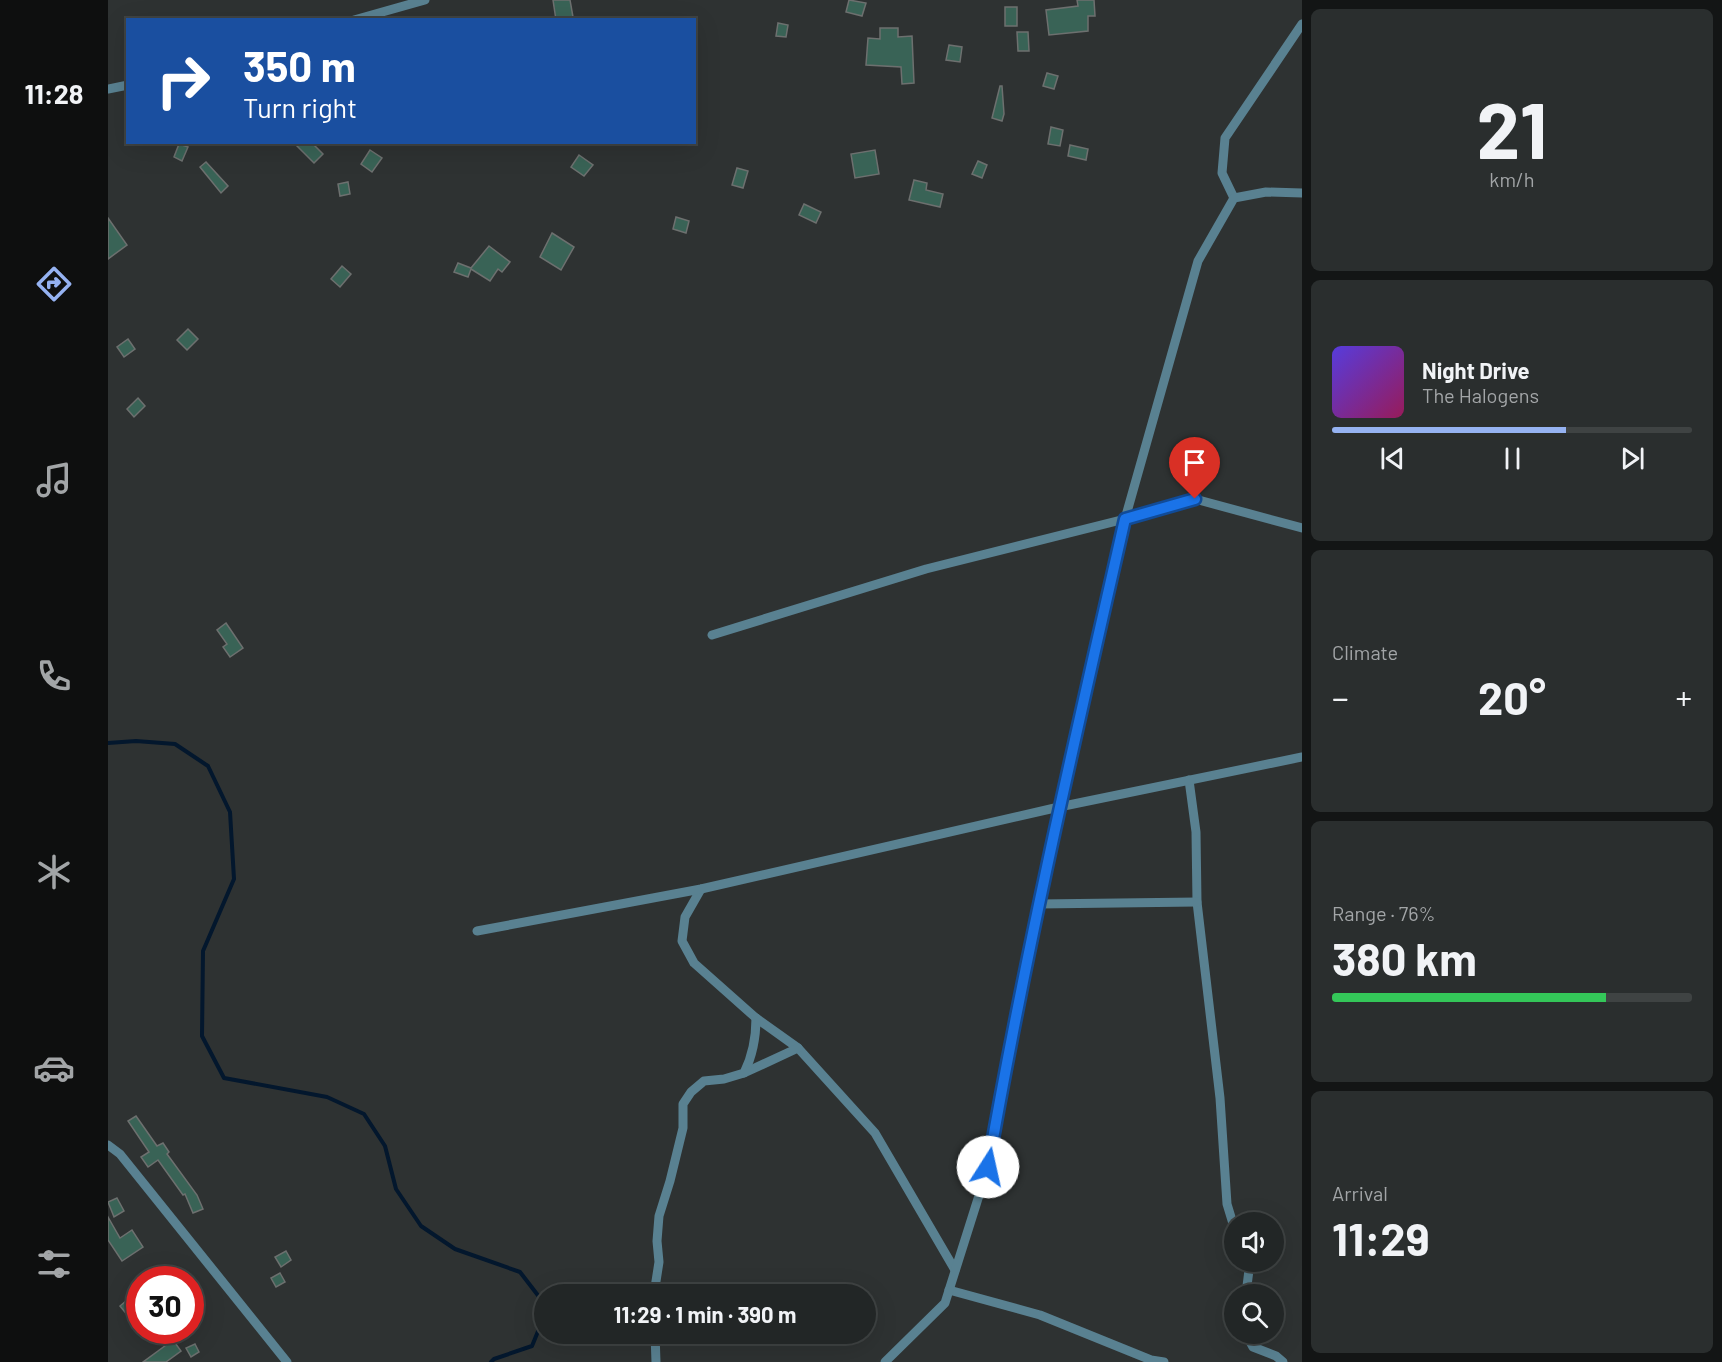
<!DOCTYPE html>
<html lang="en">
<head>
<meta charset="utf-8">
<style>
  body { margin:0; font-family:Barlow,sans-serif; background:#2a2e2e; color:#f1f3f6; height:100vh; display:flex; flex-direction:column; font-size:22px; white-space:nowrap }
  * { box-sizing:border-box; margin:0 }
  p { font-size:20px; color:#a2a5a7 }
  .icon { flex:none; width:33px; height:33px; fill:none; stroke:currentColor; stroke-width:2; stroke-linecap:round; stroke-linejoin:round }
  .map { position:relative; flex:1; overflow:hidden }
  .details { display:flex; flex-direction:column; gap:9px; padding:9px; background:#131515; width:420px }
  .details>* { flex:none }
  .hud { position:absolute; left:18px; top:18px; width:570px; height:126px; border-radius:0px; box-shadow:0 6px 24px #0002,0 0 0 2px #3f4343; background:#1a4fa0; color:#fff; overflow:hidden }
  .buttons { position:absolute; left:1116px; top:1212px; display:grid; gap:12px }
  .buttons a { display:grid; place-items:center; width:60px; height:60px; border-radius:50%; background:#222626; box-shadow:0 6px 24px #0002,0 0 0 2px #3f4343; font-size:30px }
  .speed { position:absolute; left:18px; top:1266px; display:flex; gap:12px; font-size:30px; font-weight:700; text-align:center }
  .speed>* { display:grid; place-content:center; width:78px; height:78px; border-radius:50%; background:#222626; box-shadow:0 6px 24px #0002,0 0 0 2px #3f4343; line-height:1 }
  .speed .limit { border:9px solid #d22; background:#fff; color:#111 }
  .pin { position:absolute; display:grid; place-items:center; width:51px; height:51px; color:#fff; margin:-62px -26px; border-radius:50% 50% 50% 0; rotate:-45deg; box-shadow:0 0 6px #0007 }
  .pin .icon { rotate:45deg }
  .me { position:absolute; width:66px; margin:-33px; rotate:10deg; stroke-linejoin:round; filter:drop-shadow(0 0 4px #0008) }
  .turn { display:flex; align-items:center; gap:21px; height:126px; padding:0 18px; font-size:27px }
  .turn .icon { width:78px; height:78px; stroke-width:2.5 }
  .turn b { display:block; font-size:42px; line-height:51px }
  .big { font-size:45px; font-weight:700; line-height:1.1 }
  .details .card { flex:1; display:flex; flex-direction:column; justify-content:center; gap:9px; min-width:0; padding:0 21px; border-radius:9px; background:#2a2e2e }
  .details .dial { align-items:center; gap:0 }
  .dial b { font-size:78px; line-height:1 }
  .song { display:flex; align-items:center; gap:18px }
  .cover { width:72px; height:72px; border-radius:9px; background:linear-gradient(135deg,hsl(250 70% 55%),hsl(330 70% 35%)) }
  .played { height:6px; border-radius:3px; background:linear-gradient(90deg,#95b2f1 65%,#3f4343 65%) }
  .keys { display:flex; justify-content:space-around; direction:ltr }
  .heat { display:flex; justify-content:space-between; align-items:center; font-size:33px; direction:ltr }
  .charge { height:9px; border-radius:4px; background:linear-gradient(90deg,#34c759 76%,#3f4343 0) }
  .trip { position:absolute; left:426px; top:1284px; width:342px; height:60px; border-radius:30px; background:#222626; box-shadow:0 6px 24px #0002,0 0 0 2px #3f4343; font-weight:700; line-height:60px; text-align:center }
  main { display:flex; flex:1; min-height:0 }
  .dock { display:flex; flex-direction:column; width:108px; justify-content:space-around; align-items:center; background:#0e0f0f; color:#a2a5a7 }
  .dock .icon { width:42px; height:42px }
  .dock .on { color:#95b2f1 }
  .dock b { font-size:27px; color:#f1f3f6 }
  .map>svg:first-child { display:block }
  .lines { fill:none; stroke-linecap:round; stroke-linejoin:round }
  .stream { stroke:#03172d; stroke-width:4 }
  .building { fill:#396356; stroke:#6d706f; stroke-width:1.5 }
  .minor { stroke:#598191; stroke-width:9 }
  .route-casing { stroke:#114b97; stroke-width:15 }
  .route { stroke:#1a73e8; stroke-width:10 }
</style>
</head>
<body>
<main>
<nav class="dock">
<b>11:28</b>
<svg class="icon on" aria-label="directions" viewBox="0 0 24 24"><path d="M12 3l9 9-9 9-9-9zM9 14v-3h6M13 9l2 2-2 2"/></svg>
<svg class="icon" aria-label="music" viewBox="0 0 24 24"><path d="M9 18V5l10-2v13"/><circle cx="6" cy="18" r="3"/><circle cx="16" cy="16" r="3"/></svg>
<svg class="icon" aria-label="phone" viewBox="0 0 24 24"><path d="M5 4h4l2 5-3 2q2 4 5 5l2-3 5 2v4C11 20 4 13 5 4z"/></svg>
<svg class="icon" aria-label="climate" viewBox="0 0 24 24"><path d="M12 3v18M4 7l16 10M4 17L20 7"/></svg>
<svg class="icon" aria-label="car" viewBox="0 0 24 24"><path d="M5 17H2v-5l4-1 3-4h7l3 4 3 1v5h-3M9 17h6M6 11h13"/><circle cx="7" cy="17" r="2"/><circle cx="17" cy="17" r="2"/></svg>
<svg class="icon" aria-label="filters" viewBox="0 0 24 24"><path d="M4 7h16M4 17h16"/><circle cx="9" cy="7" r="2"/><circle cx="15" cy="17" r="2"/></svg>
</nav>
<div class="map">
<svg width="1194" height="1362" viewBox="0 0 1194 1362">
  <rect width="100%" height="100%" fill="#2e3232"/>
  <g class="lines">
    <polyline class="stream" points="0,743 28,741 67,744 100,766 122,812 126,879 95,951 94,1036 116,1078 219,1097 256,1114 277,1146 288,1189 313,1226 347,1249 412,1272 432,1298 433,1324 424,1346 386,1359 383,1362"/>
  </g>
  <g class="building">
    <polygon points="445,0 462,0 465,17 448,20"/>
    <polygon points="741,0 758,3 754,16 738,12"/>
    <polygon points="969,0 986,0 987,16 980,16 980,31 941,35 938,10 970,6"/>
    <rect x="897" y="7" width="12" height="19"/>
    <polygon points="670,23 680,25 678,37 668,36"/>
    <polygon points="772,28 790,28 790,37 804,36 806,83 794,84 793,67 758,65 760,38 772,39"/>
    <polygon points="909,32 920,32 921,51 910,51"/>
    <polygon points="841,45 854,47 852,62 838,60"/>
    <polygon points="939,73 950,76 946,89 935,86"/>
    <polygon points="892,86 894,86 896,114 894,121 884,118"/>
    <polygon points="943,127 955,130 952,146 940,144"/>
    <polygon points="185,142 203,142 215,154 206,163"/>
    <polygon points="71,144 80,147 74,161 66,157"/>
    <polygon points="962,145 980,149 978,160 960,156"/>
    <polygon points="262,150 274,158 264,172 253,164"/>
    <polygon points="767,150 771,174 747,178 743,154"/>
    <polygon points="471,155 485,165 476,176 463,167"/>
    <polygon points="870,161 879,165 874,178 864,174"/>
    <polygon points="98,162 120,186 113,193 92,167"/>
    <polygon points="629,168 640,171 635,188 624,185"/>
    <polygon points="806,180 819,183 818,190 835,194 832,207 801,200"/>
    <polygon points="240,182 242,194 232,196 230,184"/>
    <polygon points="696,204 713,212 708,223 691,215"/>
    <polygon points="568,217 581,221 578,233 565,229"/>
    <polygon points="0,218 19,245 0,259"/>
    <polygon points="444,233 466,247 453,270 432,257"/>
    <polygon points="381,246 402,262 394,272 390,269 382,281 363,269 360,277 346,272 350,263 363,268"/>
    <polygon points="234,266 243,274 232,287 223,279"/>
    <polygon points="80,329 90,339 79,350 69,340"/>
    <polygon points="20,339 27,349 16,357 9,347"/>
    <polygon points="30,398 37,406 26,417 19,409"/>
    <polygon points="118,623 135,648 122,657 115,647 119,644 109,630"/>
    <polygon points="28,1116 49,1146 55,1143 61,1152 59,1154 89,1195 95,1209 85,1213 77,1194 75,1195 50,1160 40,1167 33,1157 41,1152 20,1121"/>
    <polygon points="9,1198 16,1211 6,1217 0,1202"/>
    <polygon points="0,1217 12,1238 24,1230 35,1247 14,1261 0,1240"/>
    <polygon points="178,1251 183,1260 173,1267 167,1257"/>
    <polygon points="172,1273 177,1282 168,1287 163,1278"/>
    <polygon points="25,1295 32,1303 32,1308 21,1317 12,1306"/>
    <polygon points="65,1340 73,1351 58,1362 35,1362"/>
    <polygon points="87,1344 91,1352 83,1357 78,1348"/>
  </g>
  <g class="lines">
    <g class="minor">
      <polyline points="246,20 317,0"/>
      <polyline points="0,89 20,85"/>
      <polyline points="1126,198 1114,173 1117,138 1194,24"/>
      <polyline points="604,635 818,569 1017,519 1087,499 1194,528"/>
      <polyline points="1081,780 1088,832 1089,902 1112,1098 1119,1204 1126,1227"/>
      <polyline points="593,889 577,917 574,941 586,963 648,1018 690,1048 767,1133 847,1270"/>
      <polyline points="931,904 1089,902"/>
      <polyline points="369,931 593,889 951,807 1194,757"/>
      <polyline points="636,1073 690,1048"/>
      <polyline points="0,1145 12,1154 179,1362"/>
      <polyline points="841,1290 932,1315 1043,1360 1056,1362"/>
      <path d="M 546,1294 L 551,1262 L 549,1241 L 551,1216 L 562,1181 L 575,1128 L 575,1104 L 583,1092 L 596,1081 L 616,1079 L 636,1073 C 645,1055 648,1039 648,1018"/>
      <polyline points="1138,1294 1142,1262"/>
      <polyline points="547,1334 548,1362"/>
      <polyline points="1138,1334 1145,1347 1168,1356 1175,1362"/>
      <polyline points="777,1362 837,1303 880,1167 951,807 1017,519 1090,261 1126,198 1158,192 1194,193"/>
    </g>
  </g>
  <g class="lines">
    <g class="route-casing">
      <path id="route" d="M 880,1167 C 918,949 968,734 1017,519 L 1087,499"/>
    </g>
    <use href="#route" class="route"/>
  </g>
</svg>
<div class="buttons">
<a><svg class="icon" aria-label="sound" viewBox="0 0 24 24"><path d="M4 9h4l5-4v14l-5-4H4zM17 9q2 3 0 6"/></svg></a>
<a><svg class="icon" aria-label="search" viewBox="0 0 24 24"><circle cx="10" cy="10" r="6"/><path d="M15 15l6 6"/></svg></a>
</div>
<div class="speed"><div class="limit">30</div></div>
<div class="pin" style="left:1087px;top:499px;background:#d93025"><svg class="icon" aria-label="arrive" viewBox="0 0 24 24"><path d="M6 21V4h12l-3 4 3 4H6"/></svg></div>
<svg class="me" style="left:880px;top:1167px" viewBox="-20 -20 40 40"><circle r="19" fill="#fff"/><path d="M0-13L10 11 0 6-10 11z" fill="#1a73e8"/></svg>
<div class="trip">11:29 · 1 min · 390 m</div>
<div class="hud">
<div class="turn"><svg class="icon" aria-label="right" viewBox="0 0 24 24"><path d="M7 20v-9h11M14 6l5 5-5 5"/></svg><div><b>350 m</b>Turn right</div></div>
</div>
</div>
<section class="details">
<div class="card dial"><b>21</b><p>km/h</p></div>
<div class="card">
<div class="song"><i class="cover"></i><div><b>Night Drive</b><p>The Halogens</p></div></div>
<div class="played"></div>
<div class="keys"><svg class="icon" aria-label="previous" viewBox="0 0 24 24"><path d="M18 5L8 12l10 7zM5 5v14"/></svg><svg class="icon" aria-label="pause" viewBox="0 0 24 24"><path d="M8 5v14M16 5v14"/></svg><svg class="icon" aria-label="next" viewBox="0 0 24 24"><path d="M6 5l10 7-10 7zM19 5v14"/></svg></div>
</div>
<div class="card"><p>Climate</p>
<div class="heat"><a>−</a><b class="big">20°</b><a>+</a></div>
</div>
<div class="card"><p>Range · 76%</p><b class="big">380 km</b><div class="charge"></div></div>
<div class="card"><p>Arrival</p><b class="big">11:29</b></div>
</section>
</main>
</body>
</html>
